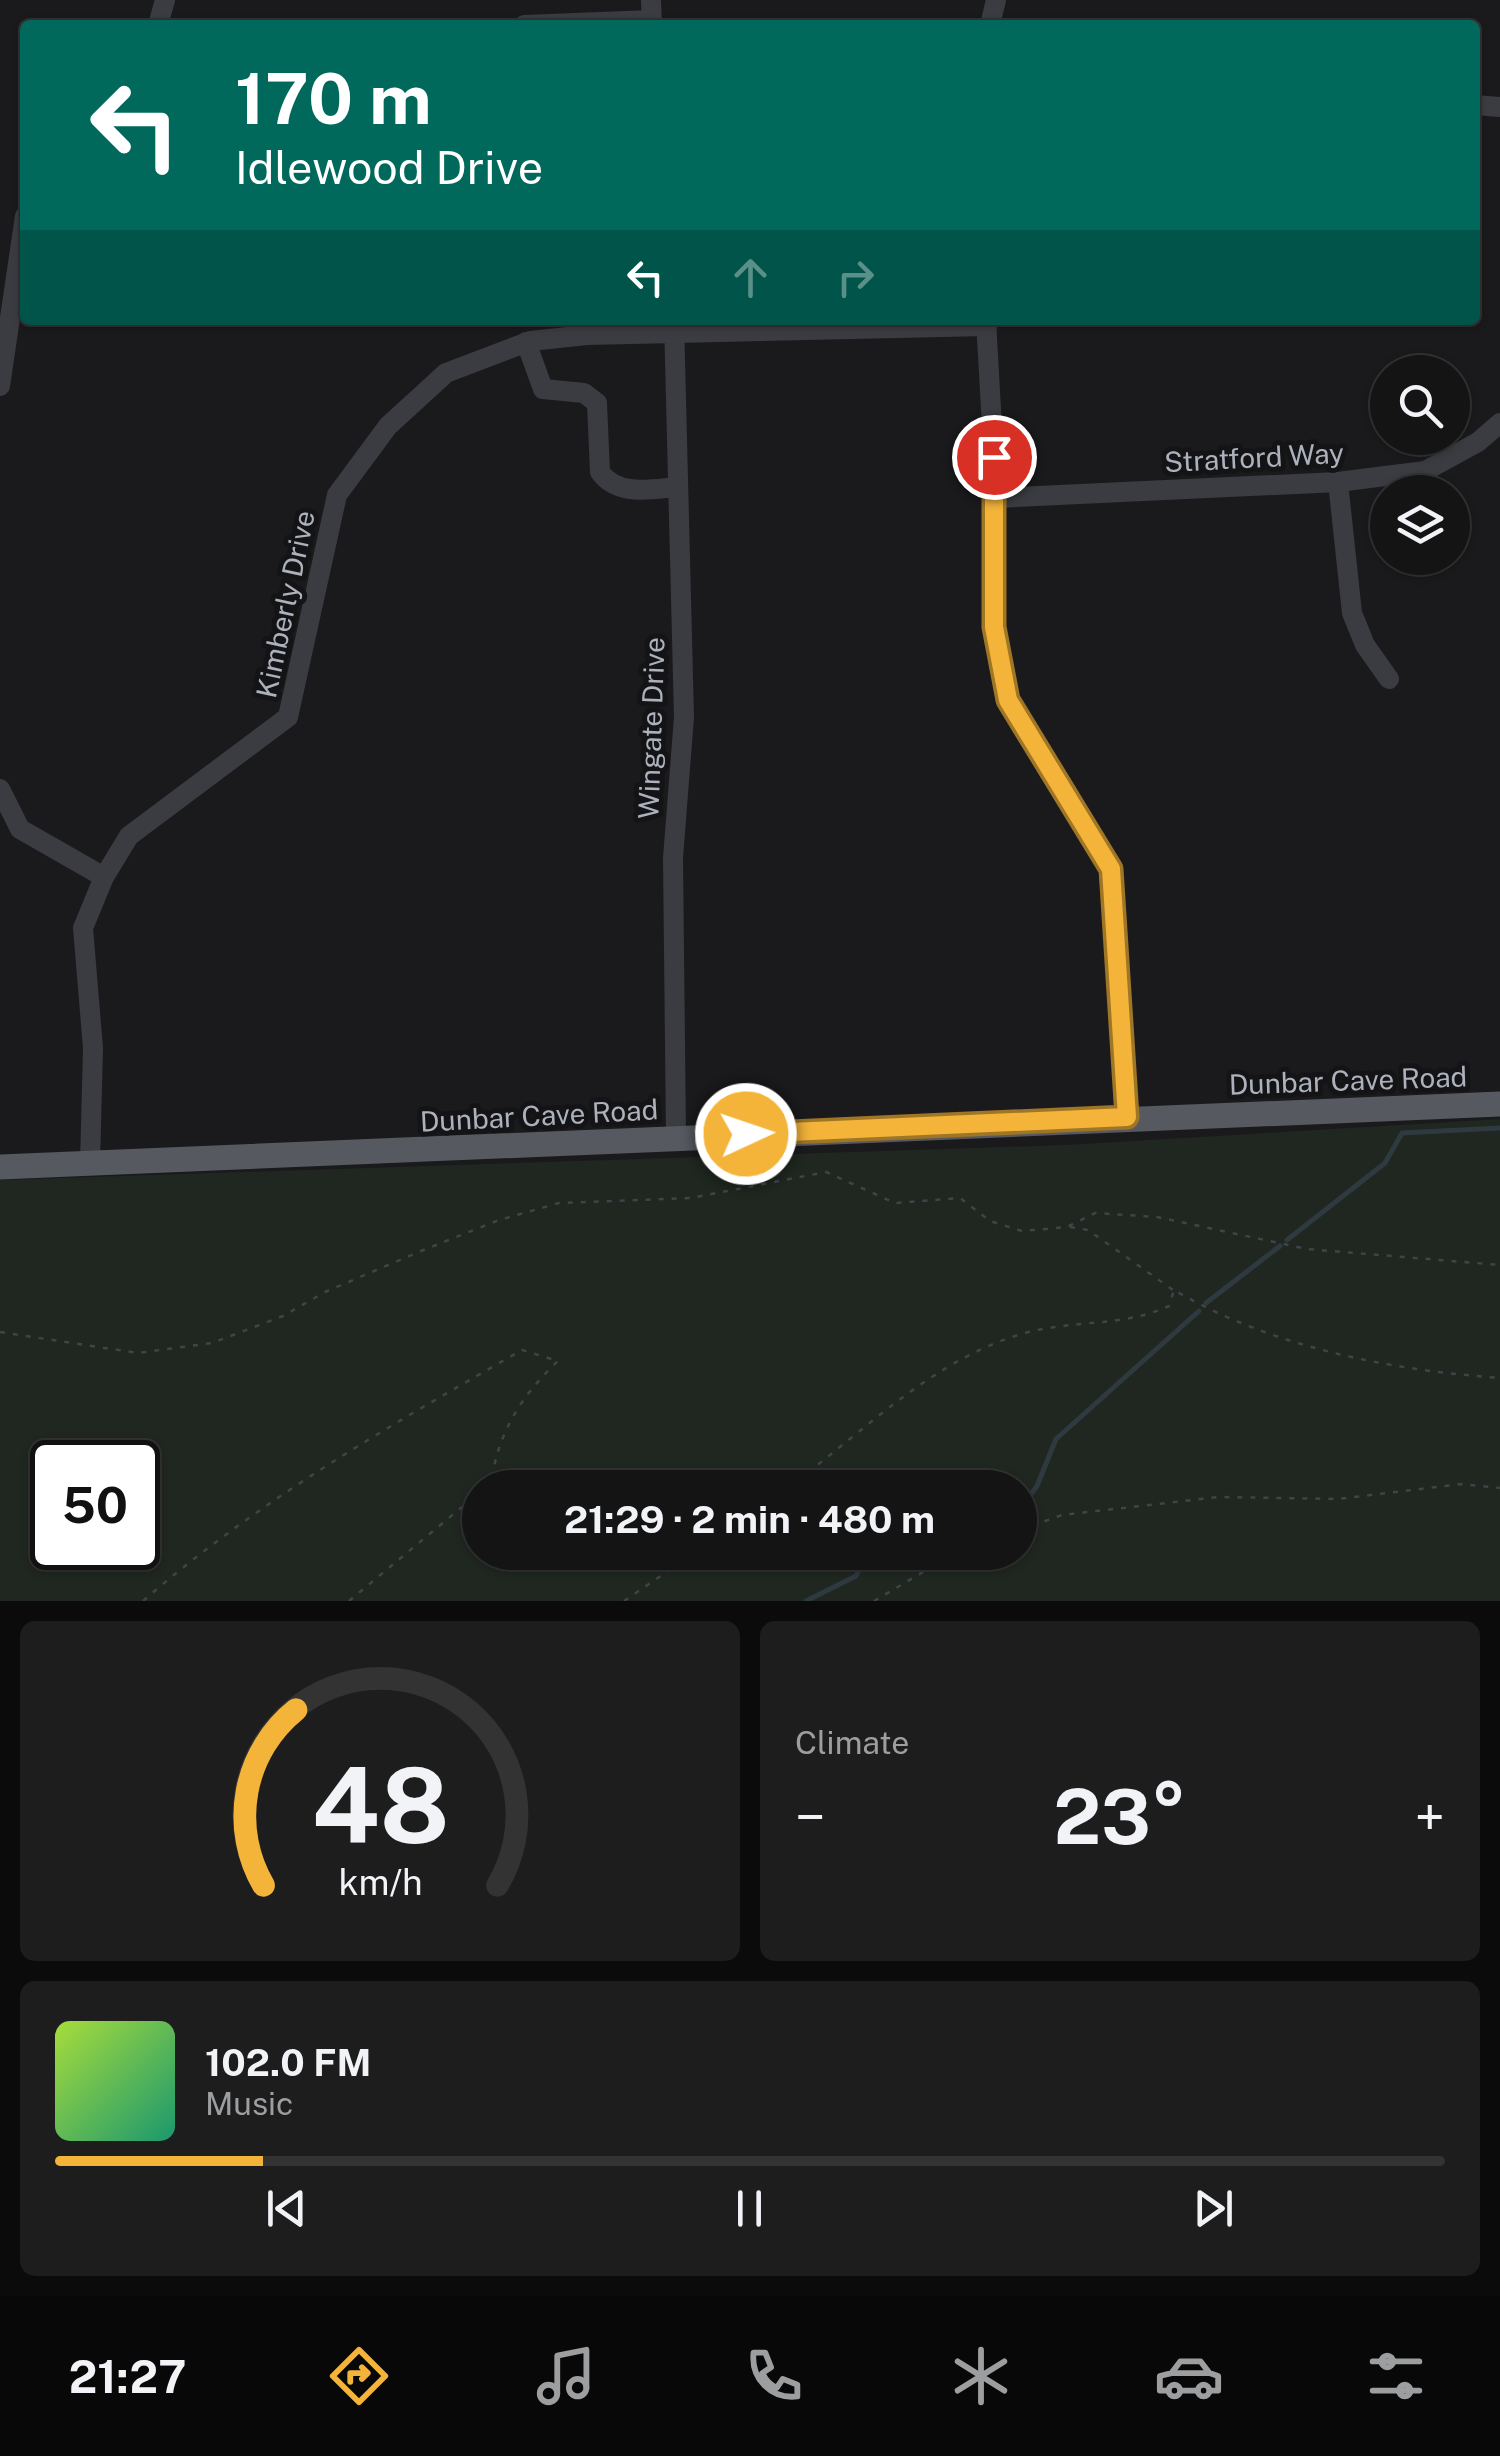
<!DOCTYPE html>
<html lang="en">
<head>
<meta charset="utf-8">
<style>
  body { margin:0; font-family:"Public Sans",sans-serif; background:#1d1d1e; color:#f1f3f6; height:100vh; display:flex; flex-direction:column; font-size:38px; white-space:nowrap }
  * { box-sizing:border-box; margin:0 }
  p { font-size:32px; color:#9d9ea0 }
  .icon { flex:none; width:55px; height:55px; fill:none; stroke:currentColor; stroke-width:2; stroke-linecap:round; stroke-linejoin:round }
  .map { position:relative; height:1601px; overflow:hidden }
  .panel { display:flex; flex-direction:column; gap:20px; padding:20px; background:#0b0b0c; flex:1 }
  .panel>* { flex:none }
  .banner { position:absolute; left:20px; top:20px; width:1460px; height:305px; border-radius:10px; box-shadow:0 2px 8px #0004,0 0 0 2px #333334; background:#00695c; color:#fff; overflow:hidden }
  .buttons { position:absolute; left:1370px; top:355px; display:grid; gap:20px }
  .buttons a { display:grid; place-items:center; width:100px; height:100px; border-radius:50%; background:#141415; box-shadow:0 2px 8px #0004,0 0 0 2px #333334; font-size:50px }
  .speed { position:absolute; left:30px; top:1440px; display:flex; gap:20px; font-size:50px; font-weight:700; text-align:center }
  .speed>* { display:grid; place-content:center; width:130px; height:130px; border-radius:50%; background:#141415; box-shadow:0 2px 8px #0004,0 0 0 2px #333334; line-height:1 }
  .speed .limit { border:5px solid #111; border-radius:15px; background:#fff; color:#111 }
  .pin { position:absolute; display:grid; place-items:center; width:85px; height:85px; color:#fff; margin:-42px; border:5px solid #fff; border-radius:50%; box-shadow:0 2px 10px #0007 }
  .me { position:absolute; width:110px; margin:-55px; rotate:87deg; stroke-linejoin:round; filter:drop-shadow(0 0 8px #0008) }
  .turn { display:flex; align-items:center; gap:35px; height:210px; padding:0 50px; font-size:45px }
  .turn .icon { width:130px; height:130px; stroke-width:2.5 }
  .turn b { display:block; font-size:70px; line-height:85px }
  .lanes { display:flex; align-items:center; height:95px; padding:0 50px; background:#0003; justify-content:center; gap:50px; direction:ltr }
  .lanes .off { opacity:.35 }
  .big { font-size:75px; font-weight:700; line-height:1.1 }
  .panel .tile { flex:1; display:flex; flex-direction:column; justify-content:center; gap:15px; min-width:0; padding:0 35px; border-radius:15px; background:#1d1d1e }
  .panel .dial { align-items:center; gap:0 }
  .dial svg { height:260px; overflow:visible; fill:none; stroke:#333334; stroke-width:7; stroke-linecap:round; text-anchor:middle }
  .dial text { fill:#f1f3f6; stroke:none }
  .song { display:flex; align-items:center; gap:30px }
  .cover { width:120px; height:120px; border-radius:15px; background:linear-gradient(135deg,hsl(80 70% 55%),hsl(160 70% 35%)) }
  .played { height:10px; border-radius:5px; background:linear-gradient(90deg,#f4b43a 15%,#333334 15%) }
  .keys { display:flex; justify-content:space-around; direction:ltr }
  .heat { display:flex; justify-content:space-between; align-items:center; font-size:55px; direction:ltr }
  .panel .tiles { flex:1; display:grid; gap:20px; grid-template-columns:1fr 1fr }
  .tile:last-child { grid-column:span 2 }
  .trip { position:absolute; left:462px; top:1470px; width:575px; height:100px; border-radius:50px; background:#141415; box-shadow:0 2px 8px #0004,0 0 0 2px #333334; font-weight:700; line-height:100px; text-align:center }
  .tab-bar { display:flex; height:160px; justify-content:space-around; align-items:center; background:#080808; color:#9d9ea0 }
  .tab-bar .icon { width:70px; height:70px }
  .tab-bar .active { color:#f4b43a }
  .tab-bar b { font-size:45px; color:#f1f3f6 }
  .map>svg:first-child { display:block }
  .green { fill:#1f2720; fill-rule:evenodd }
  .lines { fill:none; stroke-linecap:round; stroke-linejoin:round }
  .stream { stroke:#2f3940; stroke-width:5 }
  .path { stroke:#404348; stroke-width:2.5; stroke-dasharray:5 8; stroke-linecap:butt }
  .minor { stroke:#3a3c41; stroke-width:20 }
  .major { stroke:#565960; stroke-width:25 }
  .route-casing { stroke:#9f7526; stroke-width:25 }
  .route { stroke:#f4b43a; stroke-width:18 }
  .labels { text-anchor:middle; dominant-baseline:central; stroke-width:10; stroke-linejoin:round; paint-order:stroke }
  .street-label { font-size:28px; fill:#acb1bb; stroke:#141417 }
</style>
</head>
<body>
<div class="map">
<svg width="1500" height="1601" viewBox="0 0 1500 1601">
  <rect width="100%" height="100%" fill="#1a1a1c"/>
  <path class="green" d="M 1500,1119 L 1500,1601 L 0,1601 L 0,1180 L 1066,1145 ZM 52,1462 L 138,1462 L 138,1548 L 52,1548 ZM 480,1488 L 1020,1488 L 1020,1552 L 480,1552 Z"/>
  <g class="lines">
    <g class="stream">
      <polyline points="1287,1240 1385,1163 1402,1133 1500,1128"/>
      <polyline points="1206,1303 1280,1246"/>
      <polyline points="1020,1509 1037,1486 1056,1439 1199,1311"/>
      <polyline points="883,1552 897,1565 908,1565 916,1552"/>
      <polyline points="806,1601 856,1576 868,1552"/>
    </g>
    <g class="path">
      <polyline points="1070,1227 1088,1230 1173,1290"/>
      <polyline points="0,1332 138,1353 212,1343 283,1316 325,1292 421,1251 499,1220 559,1203 691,1198 826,1172 895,1203 960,1198 990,1221 1022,1231 1067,1227 1095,1213 1157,1217 1307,1249 1500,1265"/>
      <path d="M 787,1488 C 862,1434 928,1363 1018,1335 C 1069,1319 1121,1328 1169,1306 L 1174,1290 C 1271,1347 1389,1370 1500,1378"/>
      <polyline points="1020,1530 1062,1515 1218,1497 1338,1499 1461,1484 1500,1488"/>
      <path d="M 143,1601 C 259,1500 389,1426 522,1350 L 558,1361 C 521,1396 498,1433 491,1483 L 486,1488"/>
      <polyline points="349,1601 480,1492"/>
      <polyline points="624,1601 696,1552"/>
      <polyline points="874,1601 957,1552"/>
    </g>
    <g class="minor">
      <polyline points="651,0 652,25"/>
      <polyline points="158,25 165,0"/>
      <polyline points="524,25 652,20"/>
      <polyline points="990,25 996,0"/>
      <polyline points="1475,105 1500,107"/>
      <polyline points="674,320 684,717 673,858 676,1137"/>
      <polyline points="986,320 996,498 994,627 1008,700 1111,869 1127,1117"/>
      <path d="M 526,342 L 543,389 L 584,393 L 597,403 L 600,472 C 618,497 651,489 678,487"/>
      <polyline points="0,386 25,216"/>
      <polyline points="1338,482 1352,613 1365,645 1389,679"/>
      <polyline points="996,498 1338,482 1425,471 1478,442 1500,423"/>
      <polyline points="0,789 20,829 104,877"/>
      <polyline points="90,1164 93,1048 83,928 104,877 129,836 288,717 337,495 388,426 446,373 530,341 587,335 987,326"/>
    </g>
    <polyline class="major" points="0,1167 1500,1104"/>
  </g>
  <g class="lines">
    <g class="route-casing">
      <polyline id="route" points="746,1134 1127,1117 1111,869 1008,700 994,627 994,457"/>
    </g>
    <use href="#route" class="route"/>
  </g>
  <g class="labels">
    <g class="street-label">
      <text transform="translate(1254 457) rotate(-3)">Stratford Way</text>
      <text transform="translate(285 604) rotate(-78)">Kimberly Drive</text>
      <text transform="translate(651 728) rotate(-88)">Wingate Drive</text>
      <text transform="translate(1348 1080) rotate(-2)">Dunbar Cave Road</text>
      <text transform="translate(539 1115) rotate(-3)">Dunbar Cave Road</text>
    </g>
  </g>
</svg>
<div class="buttons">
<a><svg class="icon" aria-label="search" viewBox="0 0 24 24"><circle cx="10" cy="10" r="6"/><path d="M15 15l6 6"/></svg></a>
<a><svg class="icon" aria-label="layers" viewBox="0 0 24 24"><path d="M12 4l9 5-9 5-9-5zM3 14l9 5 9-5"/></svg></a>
</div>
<div class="speed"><div class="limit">50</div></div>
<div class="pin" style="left:994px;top:457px;background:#d93025"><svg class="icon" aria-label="arrive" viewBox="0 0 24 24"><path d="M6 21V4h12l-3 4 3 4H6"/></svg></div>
<svg class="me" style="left:746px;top:1134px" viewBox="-20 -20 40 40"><circle r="17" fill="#f4b43a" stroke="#fff" stroke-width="3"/><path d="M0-11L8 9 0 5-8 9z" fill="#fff"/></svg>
<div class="trip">21:29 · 2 min · 480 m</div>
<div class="banner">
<div class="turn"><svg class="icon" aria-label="left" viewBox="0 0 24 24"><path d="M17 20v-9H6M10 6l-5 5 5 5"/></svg><div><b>170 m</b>Idlewood Drive</div></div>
<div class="lanes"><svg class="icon" aria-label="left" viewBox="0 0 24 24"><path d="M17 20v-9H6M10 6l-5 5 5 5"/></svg><svg class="icon off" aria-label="ahead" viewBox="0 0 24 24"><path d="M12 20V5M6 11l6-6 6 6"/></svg><svg class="icon off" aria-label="right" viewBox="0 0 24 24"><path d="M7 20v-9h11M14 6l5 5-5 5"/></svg></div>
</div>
</div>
<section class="panel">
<div class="tiles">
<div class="tile dial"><svg viewBox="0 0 100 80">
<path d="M14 69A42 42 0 1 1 86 69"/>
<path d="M14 69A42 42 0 0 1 24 15" stroke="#f4b43a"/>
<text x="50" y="56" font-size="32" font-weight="700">48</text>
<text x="50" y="72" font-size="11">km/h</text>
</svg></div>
<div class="tile"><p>Climate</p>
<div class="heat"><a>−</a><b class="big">23°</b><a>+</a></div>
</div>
<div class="tile">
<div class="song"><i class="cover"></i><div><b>102.0 FM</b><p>Music</p></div></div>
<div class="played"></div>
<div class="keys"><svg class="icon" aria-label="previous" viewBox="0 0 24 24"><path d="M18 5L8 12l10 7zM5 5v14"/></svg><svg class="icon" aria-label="pause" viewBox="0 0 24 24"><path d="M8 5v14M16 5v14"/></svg><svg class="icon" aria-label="next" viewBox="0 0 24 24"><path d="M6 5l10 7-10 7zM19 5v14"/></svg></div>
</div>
</div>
</section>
<nav class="tab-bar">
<b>21:27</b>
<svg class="icon active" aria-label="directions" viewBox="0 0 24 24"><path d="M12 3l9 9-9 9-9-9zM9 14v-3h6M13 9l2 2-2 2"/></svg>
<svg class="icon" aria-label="music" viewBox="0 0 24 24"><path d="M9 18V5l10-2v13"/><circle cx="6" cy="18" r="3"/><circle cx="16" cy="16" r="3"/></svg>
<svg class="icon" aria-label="phone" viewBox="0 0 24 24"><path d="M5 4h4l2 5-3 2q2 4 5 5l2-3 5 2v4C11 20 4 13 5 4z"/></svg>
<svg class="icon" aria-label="climate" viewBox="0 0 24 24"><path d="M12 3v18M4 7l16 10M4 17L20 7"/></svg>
<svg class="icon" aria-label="car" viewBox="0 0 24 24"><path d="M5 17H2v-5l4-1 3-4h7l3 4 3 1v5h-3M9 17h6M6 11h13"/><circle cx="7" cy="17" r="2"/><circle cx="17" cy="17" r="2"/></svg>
<svg class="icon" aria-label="filters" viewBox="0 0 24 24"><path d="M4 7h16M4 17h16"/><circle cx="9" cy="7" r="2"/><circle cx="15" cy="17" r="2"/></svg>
</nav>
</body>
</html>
